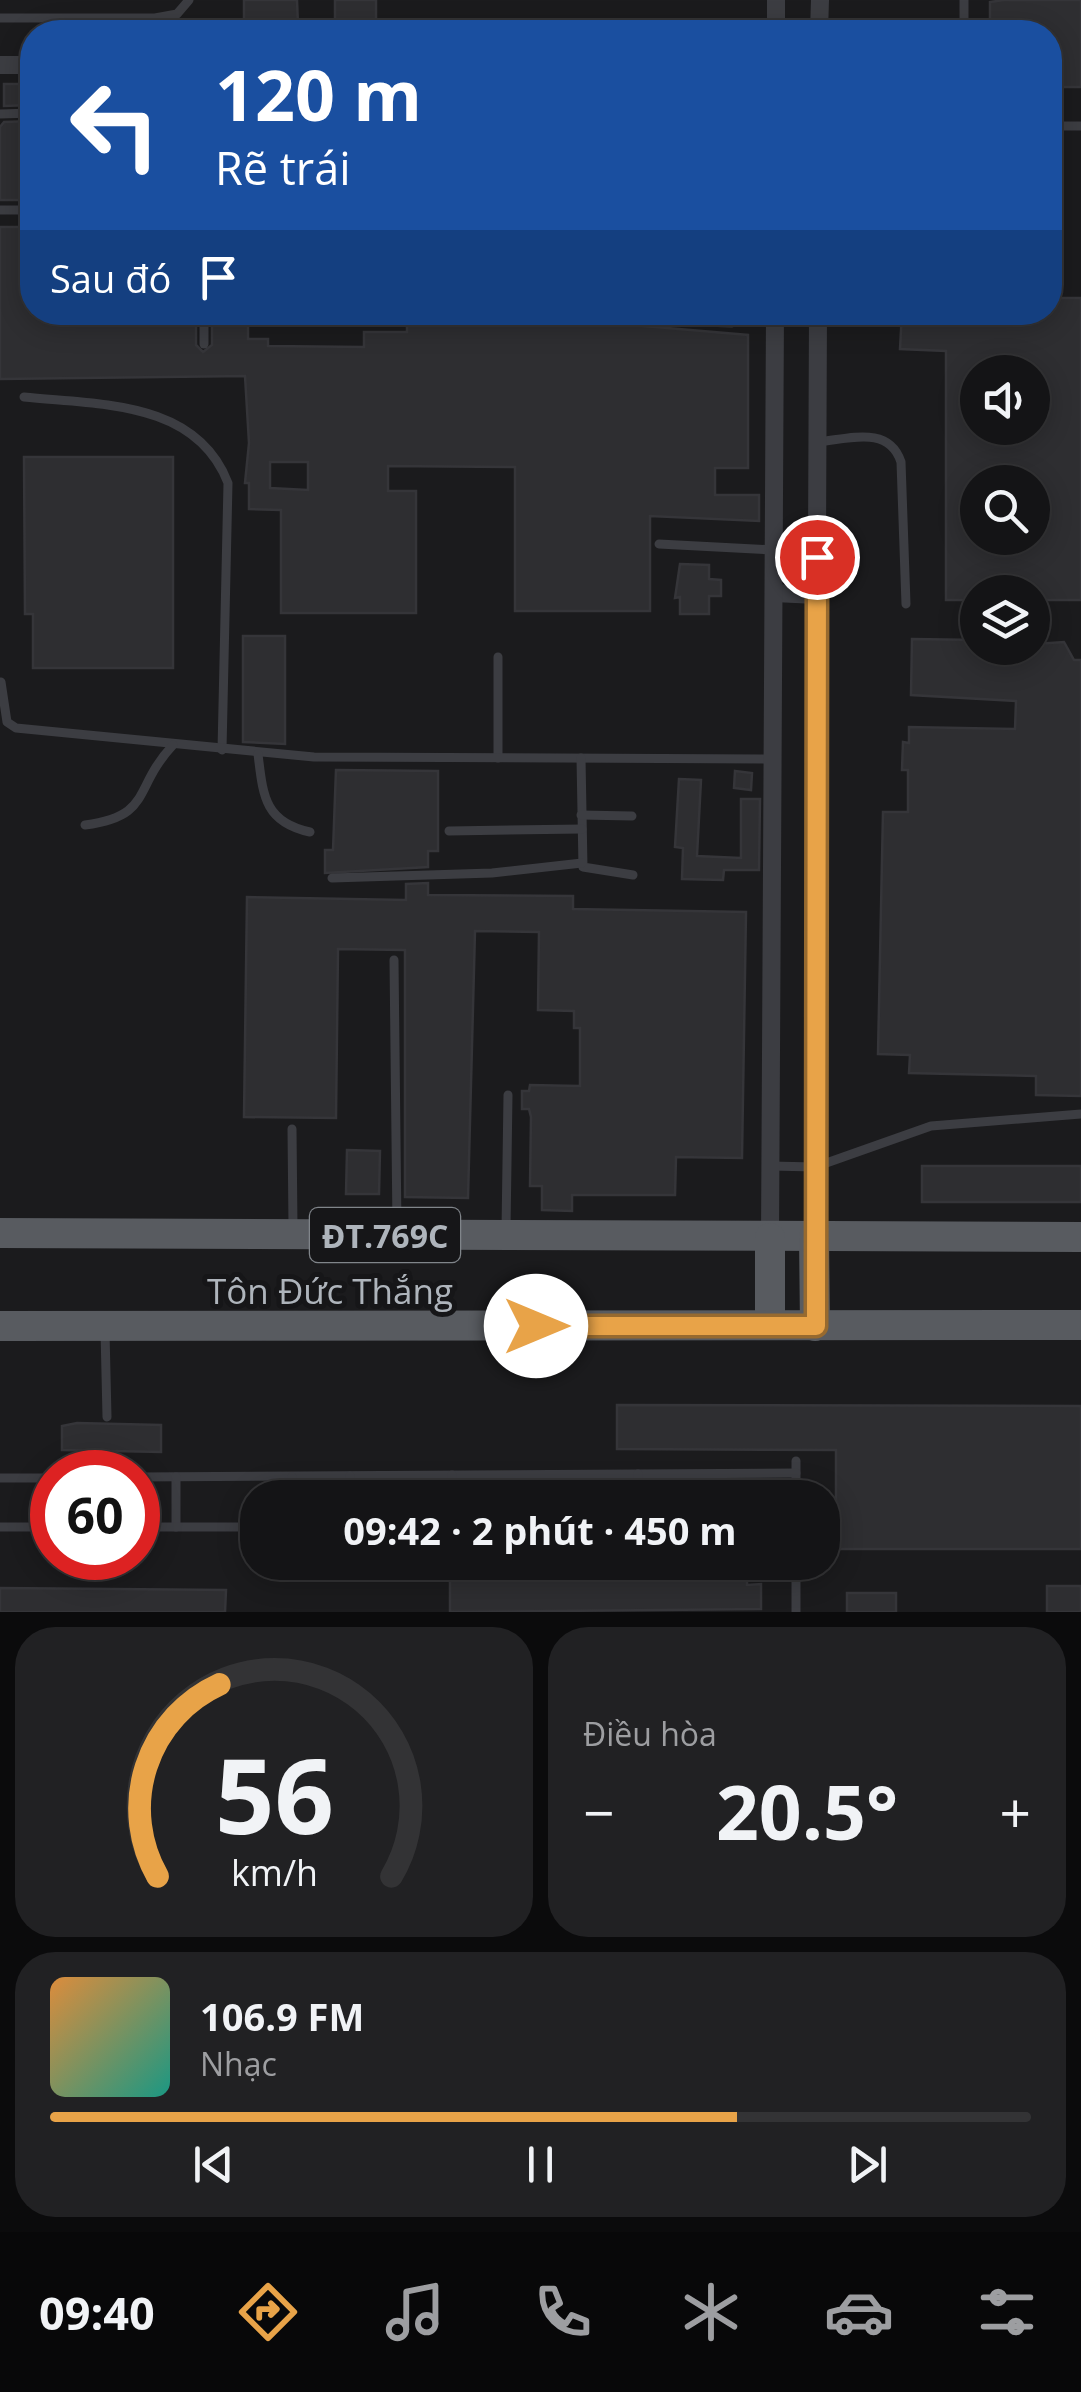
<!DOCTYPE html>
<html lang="vi">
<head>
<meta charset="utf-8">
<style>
  body { margin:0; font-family:"Open Sans",sans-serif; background:#212123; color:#f1f3f6; height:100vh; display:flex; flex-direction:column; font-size:38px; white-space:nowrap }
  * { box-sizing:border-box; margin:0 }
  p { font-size:32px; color:#9d9ea1 }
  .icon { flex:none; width:55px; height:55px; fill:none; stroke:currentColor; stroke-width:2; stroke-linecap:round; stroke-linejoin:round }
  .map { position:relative; height:1612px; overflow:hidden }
  .side { display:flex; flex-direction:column; gap:15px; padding:15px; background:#0b0b0c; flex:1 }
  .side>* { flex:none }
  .banner { position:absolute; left:20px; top:20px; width:1042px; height:305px; border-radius:40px; box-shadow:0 5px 25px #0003,0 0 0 2px #333335; background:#1a4fa0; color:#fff; overflow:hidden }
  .tools { position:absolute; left:960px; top:355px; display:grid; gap:20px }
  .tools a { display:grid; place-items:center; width:90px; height:90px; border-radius:50%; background:#141416; box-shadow:0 5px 25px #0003,0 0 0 2px #333335; font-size:50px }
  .speed { position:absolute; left:30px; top:1450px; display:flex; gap:20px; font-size:50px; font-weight:700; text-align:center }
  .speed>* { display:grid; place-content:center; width:130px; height:130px; border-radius:50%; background:#141416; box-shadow:0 5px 25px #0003,0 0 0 2px #333335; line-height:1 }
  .speed .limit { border:15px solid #d22; background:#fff; color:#111 }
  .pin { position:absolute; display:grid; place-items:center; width:85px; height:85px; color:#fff; margin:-42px; border:5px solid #fff; border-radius:50%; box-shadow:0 2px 10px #0007 }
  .me { position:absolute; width:110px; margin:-55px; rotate:90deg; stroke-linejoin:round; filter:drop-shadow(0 0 8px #0008) }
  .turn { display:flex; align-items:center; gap:35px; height:210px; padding:0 30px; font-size:45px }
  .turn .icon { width:130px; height:130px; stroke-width:2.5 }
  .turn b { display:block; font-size:70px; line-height:85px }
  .then { display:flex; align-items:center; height:95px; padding:0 30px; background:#0003; gap:20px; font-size:38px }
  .big { font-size:75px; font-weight:700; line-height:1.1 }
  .side .tile { flex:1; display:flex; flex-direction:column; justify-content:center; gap:15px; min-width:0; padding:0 35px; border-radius:40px; background:#212123 }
  .side .dial { align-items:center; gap:0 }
  .dial svg { height:260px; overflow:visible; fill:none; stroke:#333335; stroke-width:7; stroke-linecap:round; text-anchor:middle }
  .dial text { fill:#f1f3f6; stroke:none }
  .song { display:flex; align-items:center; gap:30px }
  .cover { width:120px; height:120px; border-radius:15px; background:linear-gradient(135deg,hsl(30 70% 55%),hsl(170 70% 35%)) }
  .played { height:10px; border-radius:5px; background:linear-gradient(90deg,#e8a348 70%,#333335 70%) }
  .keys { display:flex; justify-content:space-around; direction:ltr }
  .heat { display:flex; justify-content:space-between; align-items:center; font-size:55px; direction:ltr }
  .side .tiles { flex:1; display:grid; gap:15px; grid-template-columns:1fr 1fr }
  .tile:last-child { grid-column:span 2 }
  .trip { position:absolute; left:240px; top:1480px; width:600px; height:100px; border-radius:40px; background:#141416; box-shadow:0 5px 25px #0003,0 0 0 2px #333335; font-weight:700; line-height:100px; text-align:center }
  .menu { display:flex; height:160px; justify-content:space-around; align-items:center; background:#080809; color:#9d9ea1 }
  .menu .icon { width:70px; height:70px }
  .menu .on { color:#e8a348 }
  .menu b { font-size:45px; color:#f1f3f6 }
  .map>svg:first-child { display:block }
  .building { fill:#2e2e31; stroke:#353539; stroke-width:2.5; fill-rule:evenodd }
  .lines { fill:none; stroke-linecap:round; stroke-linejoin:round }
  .service { stroke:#3c3d42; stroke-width:9 }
  .minor { stroke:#3c3d42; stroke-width:18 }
  .primary { stroke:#585b60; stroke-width:30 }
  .route-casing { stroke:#976a2f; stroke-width:25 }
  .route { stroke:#e8a348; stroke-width:18 }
  .labels { text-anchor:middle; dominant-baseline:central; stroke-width:10; stroke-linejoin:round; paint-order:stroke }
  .shield { fill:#161618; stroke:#80858a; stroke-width:2.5 }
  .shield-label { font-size:32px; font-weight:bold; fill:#aeb4bb }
  .street-label { font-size:35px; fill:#aeb4bb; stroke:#161618 }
</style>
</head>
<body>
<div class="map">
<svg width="1081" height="1612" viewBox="0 0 1081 1612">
  <rect width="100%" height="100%" fill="#1b1b1d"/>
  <g class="building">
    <polygon points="244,0 297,0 298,25 244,26"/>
    <polygon points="335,0 376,0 376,24 335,25"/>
    <polygon points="1004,0 1081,0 1081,87 1050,87 1050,32 990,32 990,2"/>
    <polygon points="4,84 32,84 32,105 4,106"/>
    <polygon points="32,121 32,200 0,200 0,127 4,122"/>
    <path d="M 0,227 L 32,227 L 32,312 L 196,312 L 196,345 L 203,352 L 212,345 L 212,312 L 248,312 L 248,339 L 268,339 L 268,346 L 364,347 L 364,332 L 407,332 L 407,312 L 461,312 L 461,322 L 609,323 L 748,335 L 748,468 L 715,468 L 715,495 L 759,495 L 759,521 L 650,516 L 650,611 L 515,611 L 515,467 L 388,466 L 388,491 L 416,491 L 416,613 L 281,613 L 281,510 L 249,509 L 249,483 L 245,483 L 249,443 L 245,376 L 0,379 ZM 270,462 L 308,462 L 308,490 L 270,488 Z"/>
    <path d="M 1050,298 L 1081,298 L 1081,600 L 1032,600 L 1032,592 L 978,592 L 978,600 L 946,600 L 946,351 L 900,349 L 902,312 L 1050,312 ZM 978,372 L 1032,372 L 1032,428 L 978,428 ZM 978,482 L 1032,482 L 1032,538 L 978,538 Z"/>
    <polygon points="24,457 173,457 173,668 33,668 33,614 25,614"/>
    <polygon points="680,564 709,565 709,579 721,580 721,596 709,596 709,614 680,614 680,597 675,598"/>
    <polygon points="243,636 285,636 285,744 243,742"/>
    <polygon points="912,639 978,640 978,648 1064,642 1074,660 1081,660 1081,1096 1036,1095 1036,1076 909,1073 910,1055 878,1054 883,812 908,812 908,770 902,770 903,742 909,743 909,727 1015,729 1016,701 911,695"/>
    <polygon points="336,770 438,771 438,851 428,851 428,867 325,873 325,850 333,850"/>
    <polygon points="735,771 752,773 751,790 734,788"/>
    <polygon points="679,779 701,780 697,856 741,858 741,799 760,799 759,870 724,870 723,880 682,879 683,848 675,847"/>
    <polygon points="428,883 428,895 573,896 573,909 746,912 742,1158 676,1157 675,1195 572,1195 572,1211 542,1210 542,1186 530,1186 531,1117 529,1109 522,1109 522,1091 529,1091 530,1085 580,1086 580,1028 574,1028 574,1011 538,1010 539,932 475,931 468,1198 405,1197 405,950 338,949 336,1118 244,1117 247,897 406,900 406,884"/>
    <polygon points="347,1150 380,1151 379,1194 346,1194"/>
    <rect x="922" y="1166" width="159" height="36"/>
    <polygon points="617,1405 1081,1406 1081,1549 836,1549 836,1450 617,1449"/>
    <polygon points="77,1423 161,1425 161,1452 62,1450 62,1426"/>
    <polygon points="628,1562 651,1576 747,1575 747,1585 761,1584 761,1609 450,1612 450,1574 589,1574 600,1565"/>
    <rect x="1047" y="1586" width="34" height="26"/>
    <polygon points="0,1588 226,1590 225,1612 0,1612"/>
    <rect x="847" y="1593" width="49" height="19"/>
  </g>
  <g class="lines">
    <g class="service">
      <polyline points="0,18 155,18 177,14 189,0"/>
      <polyline points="964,32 964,0"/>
      <polyline points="0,114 32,113"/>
      <polyline points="1050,126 1081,126"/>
      <polyline points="0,210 32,210"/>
      <polyline points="638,320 732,323 737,312"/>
      <polyline points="204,344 204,312"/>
      <path d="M 24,397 C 99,405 196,400 228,483 L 222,750"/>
      <path d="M 817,442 C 849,439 889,425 901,462 L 906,604"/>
      <polyline points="659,544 774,550"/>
      <polyline points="498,657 498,758"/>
      <polyline points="1,682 7,722 16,728 314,757 773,759"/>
      <path d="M 258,754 C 263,795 264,822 310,832"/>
      <polyline points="581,758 583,867 633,875"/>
      <polyline points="581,815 632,816"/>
      <path d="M 85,825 C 153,816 132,789 173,745"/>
      <polyline points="449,831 582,829"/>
      <polyline points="332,878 492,873 582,863"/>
      <polyline points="394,960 397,1227"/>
      <polyline points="292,1129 293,1227"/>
      <polyline points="771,1166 815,1167 931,1126 1081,1114"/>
      <polyline points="506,1229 508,1095"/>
      <polyline points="105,1331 107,1417"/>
      <polyline points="796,1461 796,1498"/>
      <polyline points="579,1475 579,1498"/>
      <polyline points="138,1477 796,1473"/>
      <polyline points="176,1477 176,1527"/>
      <polyline points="292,1477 292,1498"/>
      <polyline points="0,1478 52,1478"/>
      <polyline points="349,1498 350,1476"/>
      <polyline points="452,1498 452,1475"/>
      <polyline points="638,1498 638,1474"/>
      <polyline points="0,1527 52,1527"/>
      <polyline points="138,1527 258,1527"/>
      <polyline points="796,1562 796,1612"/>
    </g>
    <g class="minor">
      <polyline points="776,32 776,0"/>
      <polyline points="819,32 820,0"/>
      <polyline points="0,65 32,65"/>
      <polyline points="774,593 817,595"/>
      <polyline points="814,1237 818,312"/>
      <polyline points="770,1238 775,312"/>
    </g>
    <g class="primary">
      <polyline points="0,1233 1081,1237"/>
      <polyline points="814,1237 815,1326"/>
      <polyline points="770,1325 770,1238"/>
      <polyline points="0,1326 1081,1325"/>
    </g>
  </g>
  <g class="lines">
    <g class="route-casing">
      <polyline id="route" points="536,1326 816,1326 817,557"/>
    </g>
    <use href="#route" class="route"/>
  </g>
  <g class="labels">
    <rect class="shield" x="310" y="1208" width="150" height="54" rx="8"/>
    <g class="shield-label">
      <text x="385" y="1235">ĐT.769C</text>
    </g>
    <g class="street-label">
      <text x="330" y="1290">Tôn Đức Thắng</text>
    </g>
  </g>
</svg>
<div class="tools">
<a><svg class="icon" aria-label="sound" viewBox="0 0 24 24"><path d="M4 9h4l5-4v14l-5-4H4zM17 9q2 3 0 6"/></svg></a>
<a><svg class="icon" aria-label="search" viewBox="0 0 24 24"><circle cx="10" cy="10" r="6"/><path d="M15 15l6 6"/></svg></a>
<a><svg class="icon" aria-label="layers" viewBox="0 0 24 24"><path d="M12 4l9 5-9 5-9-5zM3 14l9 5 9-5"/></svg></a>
</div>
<div class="speed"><div class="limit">60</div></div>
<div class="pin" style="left:817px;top:557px;background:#d93025"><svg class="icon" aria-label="arrive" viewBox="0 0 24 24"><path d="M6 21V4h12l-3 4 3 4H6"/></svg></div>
<svg class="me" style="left:536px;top:1326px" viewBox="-20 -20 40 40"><circle r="19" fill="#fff"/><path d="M0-13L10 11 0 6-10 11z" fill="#e8a348"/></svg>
<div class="trip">09:42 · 2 phút · 450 m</div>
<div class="banner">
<div class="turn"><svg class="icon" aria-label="left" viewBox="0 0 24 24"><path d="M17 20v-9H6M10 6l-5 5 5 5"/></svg><div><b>120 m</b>Rẽ trái</div></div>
<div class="then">Sau đó<svg class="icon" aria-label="arrive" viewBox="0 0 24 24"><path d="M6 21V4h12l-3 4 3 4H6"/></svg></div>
</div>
</div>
<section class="side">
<div class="tiles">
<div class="tile dial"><svg viewBox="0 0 100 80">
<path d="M14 69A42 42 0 1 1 86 69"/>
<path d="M14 69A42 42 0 0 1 33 10" stroke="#e8a348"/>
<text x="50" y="56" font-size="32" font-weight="700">56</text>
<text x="50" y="72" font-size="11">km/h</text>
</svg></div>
<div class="tile"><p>Điều hòa</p>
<div class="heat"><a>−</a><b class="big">20.5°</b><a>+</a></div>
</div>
<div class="tile">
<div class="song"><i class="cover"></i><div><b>106.9 FM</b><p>Nhạc</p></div></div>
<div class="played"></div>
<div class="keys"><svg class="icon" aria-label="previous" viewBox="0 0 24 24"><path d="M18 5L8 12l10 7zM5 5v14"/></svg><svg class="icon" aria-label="pause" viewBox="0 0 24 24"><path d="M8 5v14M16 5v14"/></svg><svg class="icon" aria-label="next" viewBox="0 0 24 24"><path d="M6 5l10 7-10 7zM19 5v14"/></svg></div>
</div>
</div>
</section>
<nav class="menu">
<b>09:40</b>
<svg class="icon on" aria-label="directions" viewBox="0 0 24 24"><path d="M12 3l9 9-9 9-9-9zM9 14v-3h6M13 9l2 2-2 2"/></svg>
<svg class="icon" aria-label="music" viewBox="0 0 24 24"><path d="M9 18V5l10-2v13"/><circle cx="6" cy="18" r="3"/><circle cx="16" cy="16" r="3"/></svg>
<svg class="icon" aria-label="phone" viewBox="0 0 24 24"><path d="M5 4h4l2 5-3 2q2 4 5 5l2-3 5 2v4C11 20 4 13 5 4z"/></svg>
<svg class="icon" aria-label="climate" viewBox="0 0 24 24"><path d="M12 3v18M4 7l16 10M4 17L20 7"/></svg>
<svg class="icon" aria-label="car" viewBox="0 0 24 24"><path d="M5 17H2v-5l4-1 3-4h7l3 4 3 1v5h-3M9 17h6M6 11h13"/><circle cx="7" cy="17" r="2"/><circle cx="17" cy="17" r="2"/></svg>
<svg class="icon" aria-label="filters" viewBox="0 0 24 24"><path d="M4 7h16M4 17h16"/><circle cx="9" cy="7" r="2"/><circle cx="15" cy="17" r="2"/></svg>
</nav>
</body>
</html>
